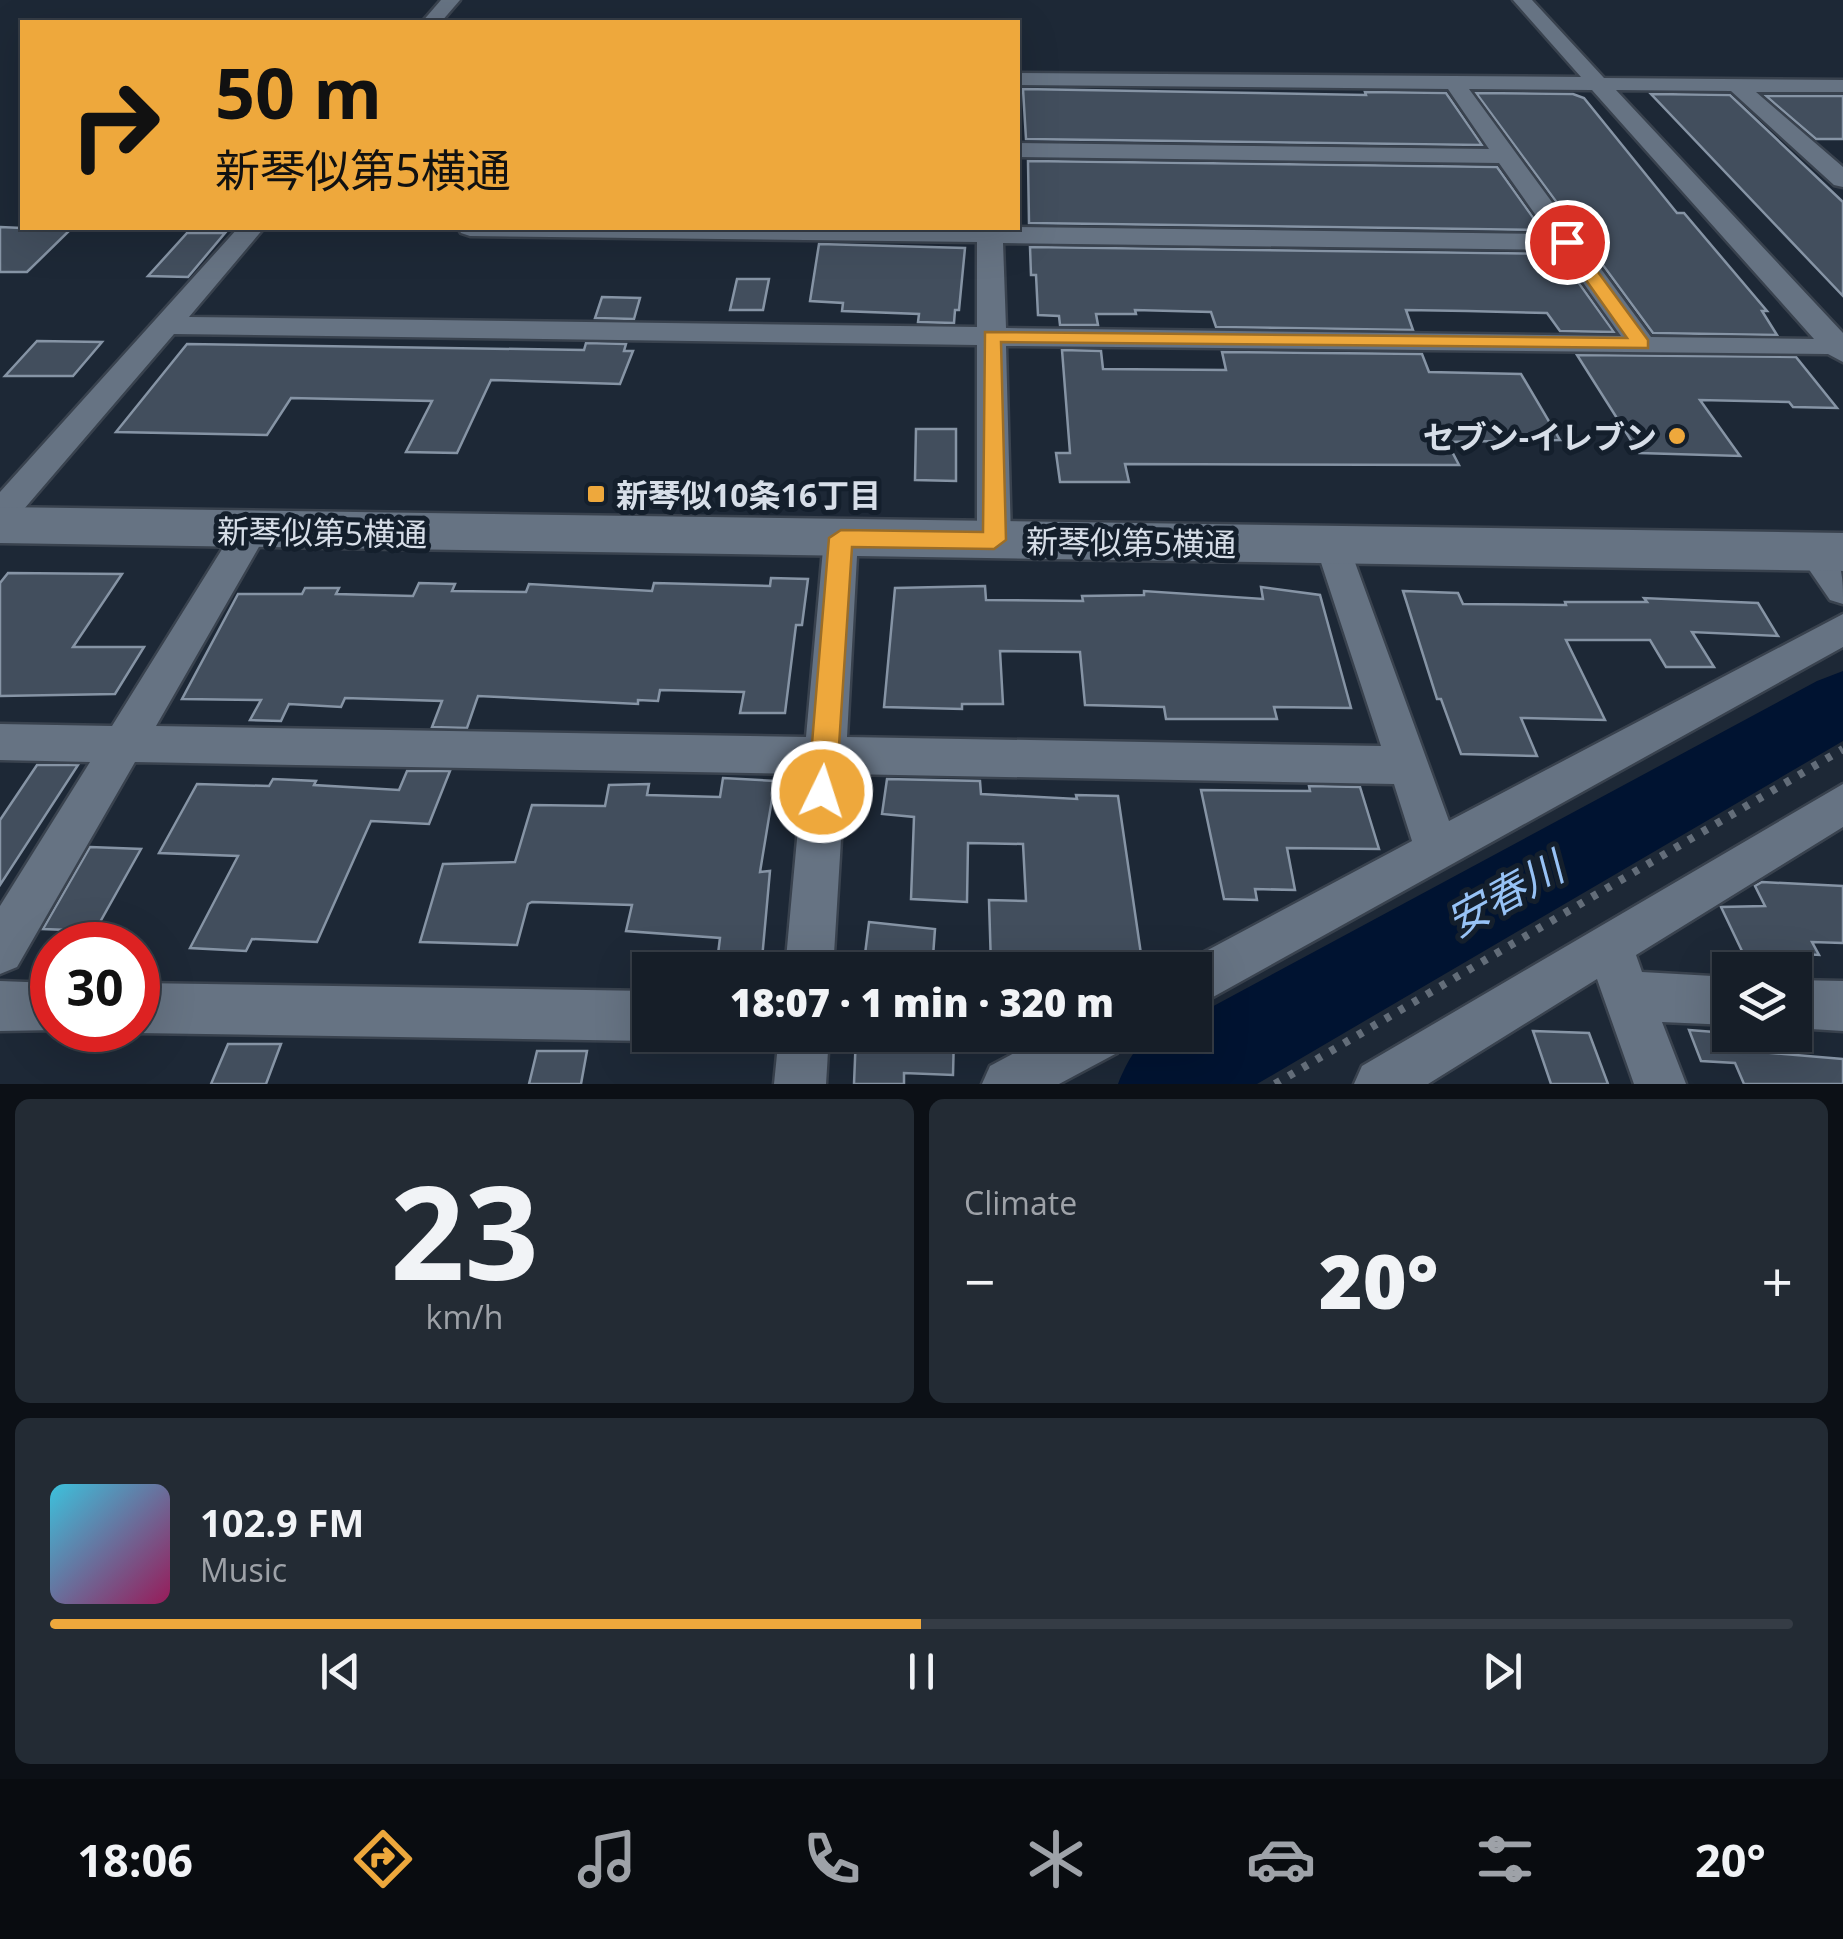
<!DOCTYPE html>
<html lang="en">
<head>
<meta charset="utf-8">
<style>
  body { margin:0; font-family:"Open Sans","Noto Sans JP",sans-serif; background:#232b34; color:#f1f3f6; height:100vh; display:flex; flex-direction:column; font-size:38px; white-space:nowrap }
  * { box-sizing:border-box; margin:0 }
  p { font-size:32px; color:#9ea2a8 }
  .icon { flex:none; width:55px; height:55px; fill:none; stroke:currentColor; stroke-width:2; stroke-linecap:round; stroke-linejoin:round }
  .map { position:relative; height:1084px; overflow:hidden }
  .panel { display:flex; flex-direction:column; gap:15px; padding:15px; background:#0c1016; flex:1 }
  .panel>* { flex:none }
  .banner { position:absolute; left:20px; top:20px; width:1000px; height:210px; border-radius:0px; box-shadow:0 10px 40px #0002,0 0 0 2px #353c45; background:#eea83c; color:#111; overflow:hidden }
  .controls { position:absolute; left:1712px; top:952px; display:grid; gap:20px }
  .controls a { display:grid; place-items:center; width:100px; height:100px; border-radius:0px; background:#161e28; box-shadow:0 10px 40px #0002,0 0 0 2px #353c45; font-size:50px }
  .speed { position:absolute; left:30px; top:922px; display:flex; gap:20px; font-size:50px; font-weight:700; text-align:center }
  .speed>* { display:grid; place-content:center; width:130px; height:130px; border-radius:50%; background:#161e28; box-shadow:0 10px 40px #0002,0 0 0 2px #353c45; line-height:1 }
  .speed .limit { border:15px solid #d22; background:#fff; color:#111 }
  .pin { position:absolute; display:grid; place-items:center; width:85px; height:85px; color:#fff; margin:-42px; border:5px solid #fff; border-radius:50%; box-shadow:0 2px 10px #0007 }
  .me { position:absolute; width:110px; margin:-55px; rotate:4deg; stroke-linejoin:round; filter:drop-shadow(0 0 8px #0008) }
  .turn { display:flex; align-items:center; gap:35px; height:210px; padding:0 30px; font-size:45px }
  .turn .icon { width:130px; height:130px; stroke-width:2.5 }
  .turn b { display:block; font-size:70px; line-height:85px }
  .big { font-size:75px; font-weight:800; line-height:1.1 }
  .panel .tile { flex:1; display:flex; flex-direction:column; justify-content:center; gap:15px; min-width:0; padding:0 35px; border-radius:15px; background:#232b34 }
  .panel .dial { align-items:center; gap:0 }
  .dial b { font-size:130px; line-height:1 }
  .song { display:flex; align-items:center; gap:30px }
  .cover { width:120px; height:120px; border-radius:15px; background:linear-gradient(135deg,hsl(190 70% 55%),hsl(330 70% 35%)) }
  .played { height:10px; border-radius:5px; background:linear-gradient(90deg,#eea83c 50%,#353c45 50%) }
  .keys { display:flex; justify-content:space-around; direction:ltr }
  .heat { display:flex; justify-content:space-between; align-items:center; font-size:55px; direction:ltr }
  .panel .tiles { flex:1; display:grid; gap:15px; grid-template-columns:1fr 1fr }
  .tile:last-child { grid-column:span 2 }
  .trip { position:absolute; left:632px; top:952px; width:580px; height:100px; border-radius:0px; background:#161e28; box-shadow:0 10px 40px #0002,0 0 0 2px #353c45; font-weight:800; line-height:100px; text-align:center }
  .tabs { display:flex; height:160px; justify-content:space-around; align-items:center; background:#090c10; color:#9ea2a8 }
  .tabs .icon { width:70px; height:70px }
  .tabs .active { color:#eea83c }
  .tabs b { font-size:45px; color:#f1f3f6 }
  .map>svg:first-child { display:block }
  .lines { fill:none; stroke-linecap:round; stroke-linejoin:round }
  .river { fill:#001331; fill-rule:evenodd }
  .building { fill:#424e5d; stroke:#8694a5; stroke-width:2.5 }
  .street-casing { stroke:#39424e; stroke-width:5 }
  .secondary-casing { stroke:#39424e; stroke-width:5 }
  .path { stroke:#636d79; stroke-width:8; stroke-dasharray:6 10; stroke-linecap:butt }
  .street { fill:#667383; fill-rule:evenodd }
  .secondary { fill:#667383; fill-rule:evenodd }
  .route { fill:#eea83c; stroke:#9b6d27; stroke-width:2.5 }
  .poi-dot { fill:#eea83c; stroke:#141f2c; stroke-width:4 }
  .labels { text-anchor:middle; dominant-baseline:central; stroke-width:10; stroke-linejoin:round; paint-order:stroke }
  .poi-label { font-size:32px; font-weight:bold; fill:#d7dee8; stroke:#141f2c; text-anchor:end }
  .street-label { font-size:32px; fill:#d7dee8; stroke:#141f2c }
  .near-water-label { font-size:42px; font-style:italic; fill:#97c2f5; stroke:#141f2c }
</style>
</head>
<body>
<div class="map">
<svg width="1843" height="1084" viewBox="0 0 1843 1084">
  <rect width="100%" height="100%" fill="#1d2836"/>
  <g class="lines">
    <path class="river" d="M 1843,671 L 1843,741 L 1257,1084 L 1118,1084 C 1137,1038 1146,1035 1195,1035 L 1195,1016 L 1817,681 Z"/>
  </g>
  <g class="building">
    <polygon points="1023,89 1366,95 1365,92 1446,93 1482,145 1026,139"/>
    <polygon points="1476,93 1573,94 1584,98 1677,213 1684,213 1767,311 1762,311 1777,335 1653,333"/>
    <polygon points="1651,94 1730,95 1843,202 1843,296"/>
    <polygon points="1766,96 1843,96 1843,139 1816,139"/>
    <polygon points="1028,161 1497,167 1542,230 1029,223"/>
    <polygon points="0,227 22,228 72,228 27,272 0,272"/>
    <polygon points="187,233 225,233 188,277 148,276"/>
    <polygon points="819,244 965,248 959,310 955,310 954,323 918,322 919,314 842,311 843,303 810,301"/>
    <polygon points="1030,247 1558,254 1614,332 1560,331 1547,313 1467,311 1406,310 1413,330 1216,327 1211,312 1135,310 1136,314 1096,314 1098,325 1060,325 1059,316 1038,315 1036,275 1031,275"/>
    <polygon points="737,279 769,279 763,310 730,310"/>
    <polygon points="602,297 640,298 634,319 595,318"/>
    <polygon points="37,341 102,342 73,376 5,376"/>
    <polygon points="586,343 626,344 624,351 633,351 620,384 491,380 457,453 406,452 432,401 291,398 267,435 116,432 187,344 584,350"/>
    <polygon points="1062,350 1101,351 1103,369 1226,370 1222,352 1422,354 1429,372 1521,374 1560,440 1447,442 1459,465 1125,464 1129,482 1060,482 1056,453 1070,453"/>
    <polygon points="1577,355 1796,357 1837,408 1793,407 1789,402 1700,400 1740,456 1639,453"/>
    <polygon points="916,429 956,429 956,481 915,480"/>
    <polygon points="8,573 122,574 73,647 144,647 115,694 0,696 0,583"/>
    <polygon points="771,578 808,579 802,625 796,625 785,713 740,713 744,692 660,690 658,701 638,700 638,704 478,696 467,728 432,727 442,701 345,698 341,707 289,704 281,721 250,720 261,700 182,699 238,594 302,594 305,588 339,588 336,594 413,596 419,583 455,584 452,591 526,592 529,584 652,591 654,583 770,586"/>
    <polygon points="985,586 986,600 1083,601 1082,596 1144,595 1144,591 1263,599 1261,587 1320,595 1351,708 1274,707 1277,719 1166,719 1164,707 1085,705 1080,652 1000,651 1003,704 962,704 962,709 884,707 895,588"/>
    <polygon points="1403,591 1458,593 1463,604 1566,605 1565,602 1647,602 1644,598 1758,603 1778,636 1692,632 1714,667 1666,667 1650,640 1566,640 1605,720 1521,718 1537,756 1461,754 1441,699 1437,699"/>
    <polygon points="37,765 78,765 0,885 0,820"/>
    <polygon points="407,771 450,771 429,824 371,821 317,942 252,939 246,951 190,948 238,856 159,853 197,784 269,786 273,779 316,781 314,785 399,790"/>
    <polygon points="723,778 775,781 760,872 770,871 761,970 716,970 720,938 626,931 632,905 532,902 528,904 517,945 420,942 443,864 515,862 532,805 605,806 609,785 649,784 647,795 720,797"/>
    <polygon points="887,779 980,781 981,794 1077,799 1076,795 1118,796 1141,954 1054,954 1055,968 991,966 989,900 1026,901 1023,844 968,843 967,902 911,899 914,817 882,814"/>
    <polygon points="1309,786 1360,787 1379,849 1287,848 1295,890 1255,889 1257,900 1224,899 1201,790 1310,791"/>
    <polygon points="90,847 141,849 95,931 43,929"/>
    <polygon points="1762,882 1843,886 1843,943 1812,942 1819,955 1742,951 1721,907 1765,906 1755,886"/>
    <polygon points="869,922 935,929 932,970 863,970"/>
    <polygon points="1689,1030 1753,1035 1761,1052 1843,1059 1843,1084 1744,1084 1735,1063 1701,1061"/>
    <polygon points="1533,1031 1589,1033 1608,1084 1551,1084"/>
    <polygon points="856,1035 954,1035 953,1075 904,1073 904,1084 854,1084"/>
    <polygon points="228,1044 281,1044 266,1084 211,1084"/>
    <polygon points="537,1051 587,1051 581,1084 529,1084"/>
  </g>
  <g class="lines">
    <g class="street-casing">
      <g id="street">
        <polygon points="441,0 460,0 441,22 422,22"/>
        <path d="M 1513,0 L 1532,0 L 1604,78 L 1843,80 L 1843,92 L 1756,92 L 1843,167 L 1843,187 L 1834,185 L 1731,91 L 1616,90 L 1843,333 L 1843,362 L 1828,354 L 1006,346 L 1011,540 L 1006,549 L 994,553 L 982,549 L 977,540 L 977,345 L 174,334 L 12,523 L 0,527 L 0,492 L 238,228 L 264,228 L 189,317 L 977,327 L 977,242 L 470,236 L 461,233 L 458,228 L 1018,227 L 1549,234 L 1499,163 L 1018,157 L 1018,143 L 1489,149 L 1448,89 L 1018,85 L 1018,73 L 1581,77 ZM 1469,89 L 1592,90 L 1814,339 L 1651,337 ZM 1003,243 L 1560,250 L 1621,336 L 1006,328 Z"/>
        <polygon points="251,518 263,522 268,531 156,726 806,737 824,538 829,529 841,525 853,529 858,538 847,737 1381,746 1315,544 1321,535 1333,531 1345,535 1449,821 1843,614 1843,647 1195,1007 1195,970 1176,970 1178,966 1412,841 1394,784 845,774 833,970 785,970 803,774 135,762 17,967 0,974 0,906 90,762 0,760 0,724 112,726 239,522"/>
        <path d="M 1815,539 C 1843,548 1843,577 1843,604 L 1830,600 L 1797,552 L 1803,542 Z"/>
        <polygon points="1843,784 1843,827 1636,955 1642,972 1730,977 1730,1025 1662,1022 1686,1084 1634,1084 1597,979 1428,1084 1354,1084 1362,1066"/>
        <polygon points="1795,980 1843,981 1843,1031 1795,1028"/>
        <polygon points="0,981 52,983 52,1030 56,1030 0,1031"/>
        <polygon points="138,983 650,991 650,1035 664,1035 650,1041 138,1033 132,1030 138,1030"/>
        <polygon points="779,1035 829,1035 826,1084 774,1084"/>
        <polygon points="1048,1035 1124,1035 1117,1053 1059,1084 982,1084 990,1066"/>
      </g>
    </g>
    <g class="secondary-casing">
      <polygon id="secondary" points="0,507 1843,533 1843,571 0,543"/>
    </g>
    <polyline class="path" points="1275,1084 1843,749"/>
    <use href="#street" class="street"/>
    <use href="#secondary" class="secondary"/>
  </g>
  <polygon class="route" points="1567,237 1573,238 1648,340 1648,348 1001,342 1006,540 994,549 852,547 836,792 832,801 822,805 812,801 808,792 829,538 841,530 983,532 985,332 1627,338 1559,242"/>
  <g class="poi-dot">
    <circle cx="1677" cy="436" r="10"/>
    <rect x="586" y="484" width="20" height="20" rx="5"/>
  </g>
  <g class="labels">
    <g class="poi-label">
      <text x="1657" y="436">セブン-イレブン</text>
      <text x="616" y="494" text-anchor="start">新琴似10条16丁目</text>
    </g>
    <g class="street-label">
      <text transform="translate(322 532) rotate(1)">新琴似第5横通</text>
      <text transform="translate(1131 542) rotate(1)">新琴似第5横通</text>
    </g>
    <g class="near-water-label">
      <text transform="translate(1504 893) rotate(-29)">安春川</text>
    </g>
  </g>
</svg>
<div class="controls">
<a><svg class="icon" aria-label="layers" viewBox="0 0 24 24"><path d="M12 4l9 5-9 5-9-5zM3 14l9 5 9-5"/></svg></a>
</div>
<div class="speed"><div class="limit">30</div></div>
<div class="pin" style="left:1567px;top:242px;background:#d93025"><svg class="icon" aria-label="arrive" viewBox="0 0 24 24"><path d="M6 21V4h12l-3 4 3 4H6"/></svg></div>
<svg class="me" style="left:822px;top:792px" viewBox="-20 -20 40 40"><circle r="17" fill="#eea83c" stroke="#fff" stroke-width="3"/><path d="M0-11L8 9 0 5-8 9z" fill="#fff"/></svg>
<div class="trip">18:07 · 1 min · 320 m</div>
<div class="banner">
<div class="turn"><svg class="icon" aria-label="right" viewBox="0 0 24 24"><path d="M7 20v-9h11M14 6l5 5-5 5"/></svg><div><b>50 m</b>新琴似第5横通</div></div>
</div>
</div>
<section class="panel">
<div class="tiles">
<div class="tile dial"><b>23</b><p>km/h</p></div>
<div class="tile"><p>Climate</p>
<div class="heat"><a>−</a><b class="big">20°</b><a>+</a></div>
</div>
<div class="tile">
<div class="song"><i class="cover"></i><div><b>102.9 FM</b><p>Music</p></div></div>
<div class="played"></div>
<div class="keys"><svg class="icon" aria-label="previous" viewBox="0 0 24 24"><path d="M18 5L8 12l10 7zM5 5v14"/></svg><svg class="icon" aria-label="pause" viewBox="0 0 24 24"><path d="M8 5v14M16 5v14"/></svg><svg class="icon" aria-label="next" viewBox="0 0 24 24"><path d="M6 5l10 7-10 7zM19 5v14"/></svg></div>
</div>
</div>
</section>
<nav class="tabs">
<b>18:06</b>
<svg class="icon active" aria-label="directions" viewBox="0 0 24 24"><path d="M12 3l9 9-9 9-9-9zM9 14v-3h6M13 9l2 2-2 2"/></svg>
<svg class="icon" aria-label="music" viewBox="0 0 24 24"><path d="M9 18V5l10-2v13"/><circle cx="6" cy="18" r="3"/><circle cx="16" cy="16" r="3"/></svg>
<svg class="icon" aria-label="phone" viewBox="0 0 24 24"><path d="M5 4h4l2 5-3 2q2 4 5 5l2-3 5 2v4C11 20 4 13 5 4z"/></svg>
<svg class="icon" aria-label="climate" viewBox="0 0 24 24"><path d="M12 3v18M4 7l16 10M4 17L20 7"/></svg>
<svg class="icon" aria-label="car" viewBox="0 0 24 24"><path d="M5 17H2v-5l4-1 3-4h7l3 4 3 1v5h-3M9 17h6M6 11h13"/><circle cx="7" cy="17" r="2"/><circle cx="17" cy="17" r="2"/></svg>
<svg class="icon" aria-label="filters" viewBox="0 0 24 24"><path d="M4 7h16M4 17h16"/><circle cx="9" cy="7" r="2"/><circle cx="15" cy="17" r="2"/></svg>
<b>20°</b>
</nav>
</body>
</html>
